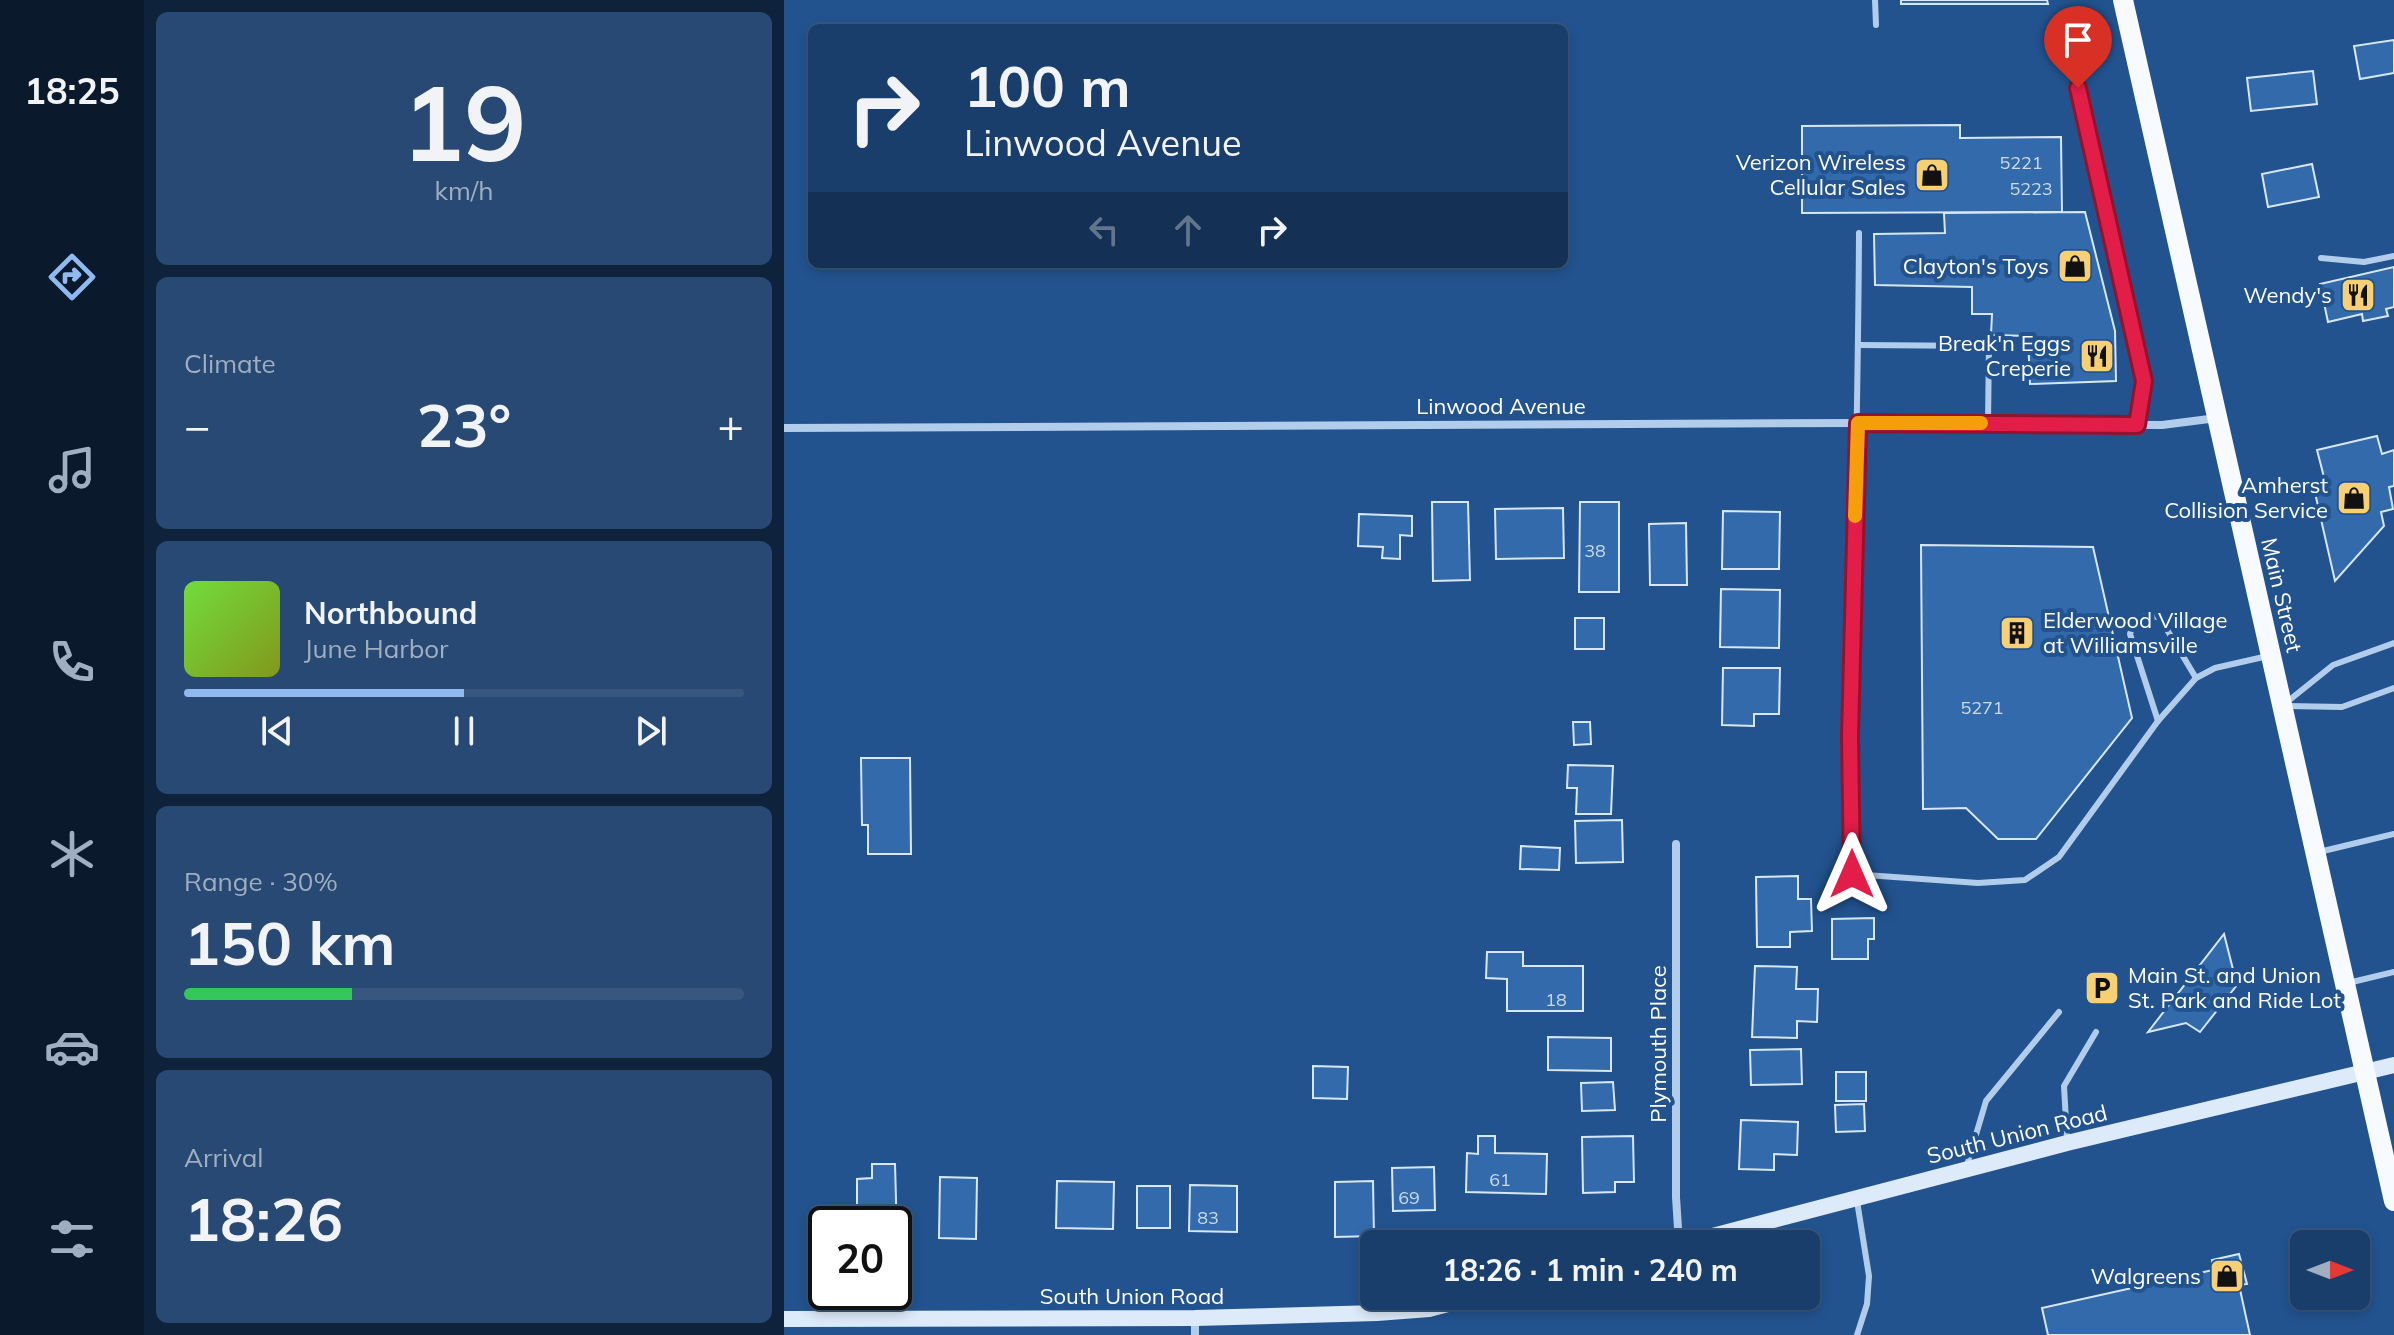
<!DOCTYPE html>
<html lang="en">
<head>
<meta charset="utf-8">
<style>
  body { margin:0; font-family:Mulish,sans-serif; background:#274973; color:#f1f3f6; height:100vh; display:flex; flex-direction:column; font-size:30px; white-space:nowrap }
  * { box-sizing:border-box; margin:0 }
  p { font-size:26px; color:#9faec1 }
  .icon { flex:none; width:44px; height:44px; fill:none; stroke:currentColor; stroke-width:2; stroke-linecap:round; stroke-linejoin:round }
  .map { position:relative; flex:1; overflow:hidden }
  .details { display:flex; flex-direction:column; gap:12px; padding:12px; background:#0e223b; width:640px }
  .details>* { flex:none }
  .guide { position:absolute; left:24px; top:24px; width:760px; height:244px; border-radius:12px; box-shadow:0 4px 12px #0003,0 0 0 2px #38577e; background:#1a3e6b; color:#f1f3f6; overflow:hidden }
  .needle { width:52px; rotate:90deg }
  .controls { position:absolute; left:1506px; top:1230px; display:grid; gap:16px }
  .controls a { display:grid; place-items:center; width:80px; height:80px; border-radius:12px; background:#1a3e6b; box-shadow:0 4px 12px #0003,0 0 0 2px #38577e; font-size:40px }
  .speed { position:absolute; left:24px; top:1206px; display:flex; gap:16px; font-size:40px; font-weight:700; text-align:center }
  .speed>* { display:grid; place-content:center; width:104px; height:104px; border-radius:50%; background:#1a3e6b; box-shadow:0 4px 12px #0003,0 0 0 2px #38577e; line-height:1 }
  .speed .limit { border:4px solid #111; border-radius:12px; background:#fff; color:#111 }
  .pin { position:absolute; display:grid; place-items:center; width:68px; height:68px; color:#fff; margin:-82px -34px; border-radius:50% 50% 50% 0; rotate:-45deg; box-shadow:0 0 8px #0007 }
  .pin .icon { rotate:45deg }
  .me { position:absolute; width:88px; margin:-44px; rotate:0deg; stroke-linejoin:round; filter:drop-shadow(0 0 6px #0008) }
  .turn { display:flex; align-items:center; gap:28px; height:168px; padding:0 24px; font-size:36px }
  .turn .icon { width:104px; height:104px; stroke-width:2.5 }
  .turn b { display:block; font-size:56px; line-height:68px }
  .lanes { display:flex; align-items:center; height:76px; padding:0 24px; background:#0003; justify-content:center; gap:40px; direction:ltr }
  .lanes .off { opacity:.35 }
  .big { font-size:60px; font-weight:700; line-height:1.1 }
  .details .widget { flex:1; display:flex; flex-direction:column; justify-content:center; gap:12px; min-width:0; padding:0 28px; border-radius:12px; background:#274973 }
  .details .dial { align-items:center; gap:0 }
  .dial b { font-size:104px; line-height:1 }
  .song { display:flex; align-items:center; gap:24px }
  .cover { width:96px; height:96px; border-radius:12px; background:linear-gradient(135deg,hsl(100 70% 55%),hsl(70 70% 35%)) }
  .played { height:8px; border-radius:4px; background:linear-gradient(90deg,#90b9f0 50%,#38577e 50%) }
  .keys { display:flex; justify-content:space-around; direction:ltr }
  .heat { display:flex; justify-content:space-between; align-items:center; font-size:44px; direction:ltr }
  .charge { height:12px; border-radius:6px; background:linear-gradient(90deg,#34c759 30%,#38577e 0) }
  .trip { position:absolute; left:576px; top:1230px; width:460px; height:80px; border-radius:12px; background:#1a3e6b; box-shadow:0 4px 12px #0003,0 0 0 2px #38577e; font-weight:700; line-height:80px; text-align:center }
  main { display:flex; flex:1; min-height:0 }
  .tab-bar { display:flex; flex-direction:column; width:144px; justify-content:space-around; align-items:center; background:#0a192b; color:#9faec1 }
  .tab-bar .icon { width:56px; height:56px }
  .tab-bar .on { color:#90b9f0 }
  .tab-bar b { font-size:36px; color:#f1f3f6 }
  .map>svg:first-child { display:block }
  .building { fill:#326aac; stroke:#d7e7f9; stroke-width:2 }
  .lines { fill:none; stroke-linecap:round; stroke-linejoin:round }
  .lane { stroke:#b2cdec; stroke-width:6 }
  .street { stroke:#b2cdec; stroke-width:8 }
  .secondary { stroke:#ddeaf9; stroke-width:16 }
  .primary { stroke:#f7faff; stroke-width:20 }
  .route-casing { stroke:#92132f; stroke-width:20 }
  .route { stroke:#e11d48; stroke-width:14 }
  .slow { stroke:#f59e0b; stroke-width:14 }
  .labels { text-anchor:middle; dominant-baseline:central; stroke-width:8; stroke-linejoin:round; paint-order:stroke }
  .number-label { font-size:18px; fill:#ccdaea }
  .poi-label { font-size:22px; fill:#fff; stroke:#22538f; text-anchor:end }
  .street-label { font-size:22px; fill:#fff; stroke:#22538f }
</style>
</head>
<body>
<main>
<nav class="tab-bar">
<b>18:25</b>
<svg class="icon on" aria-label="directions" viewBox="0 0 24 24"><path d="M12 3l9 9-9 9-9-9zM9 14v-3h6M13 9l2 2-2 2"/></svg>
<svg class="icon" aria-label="music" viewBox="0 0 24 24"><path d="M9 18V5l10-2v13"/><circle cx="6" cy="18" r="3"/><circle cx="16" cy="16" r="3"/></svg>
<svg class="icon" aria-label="phone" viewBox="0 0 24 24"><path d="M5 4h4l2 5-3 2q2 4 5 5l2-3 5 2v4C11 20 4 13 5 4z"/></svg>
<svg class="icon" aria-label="climate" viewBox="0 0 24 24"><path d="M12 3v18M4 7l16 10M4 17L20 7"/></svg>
<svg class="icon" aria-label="car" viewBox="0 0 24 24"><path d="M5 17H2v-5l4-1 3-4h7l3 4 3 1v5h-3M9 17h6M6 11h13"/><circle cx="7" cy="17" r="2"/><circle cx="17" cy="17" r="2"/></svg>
<svg class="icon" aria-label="filters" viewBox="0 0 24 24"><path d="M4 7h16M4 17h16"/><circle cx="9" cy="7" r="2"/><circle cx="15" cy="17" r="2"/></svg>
</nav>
<section class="details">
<div class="widget dial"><b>19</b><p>km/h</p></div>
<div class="widget"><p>Climate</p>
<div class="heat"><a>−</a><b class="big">23°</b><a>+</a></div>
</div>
<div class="widget">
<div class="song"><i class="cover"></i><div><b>Northbound</b><p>June Harbor</p></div></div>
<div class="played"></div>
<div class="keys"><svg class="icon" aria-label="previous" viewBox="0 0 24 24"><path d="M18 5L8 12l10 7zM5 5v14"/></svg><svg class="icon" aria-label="pause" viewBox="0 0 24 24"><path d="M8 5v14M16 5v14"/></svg><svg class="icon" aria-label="next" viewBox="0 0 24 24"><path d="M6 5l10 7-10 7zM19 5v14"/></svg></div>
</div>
<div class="widget"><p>Range · 30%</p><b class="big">150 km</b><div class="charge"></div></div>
<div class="widget"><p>Arrival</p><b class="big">18:26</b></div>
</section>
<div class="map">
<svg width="1610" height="1335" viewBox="0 0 1610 1335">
  <rect width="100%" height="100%" fill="#22538f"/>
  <g class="building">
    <polygon points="1117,0 1263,0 1264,4 1117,4"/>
    <polygon points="1610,40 1610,73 1576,79 1570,46"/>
    <polygon points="1529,71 1533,104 1467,111 1463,78"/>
    <polygon points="1176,125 1176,138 1277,137 1278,212 1018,213 1018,126"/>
    <polygon points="1528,164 1535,197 1484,207 1478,174"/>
    <polygon points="1301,212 1331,331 1332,381 1246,384 1244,336 1207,335 1208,314 1188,314 1188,287 1091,285 1090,234 1161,233 1160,213"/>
    <polygon points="1610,267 1610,307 1602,309 1604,316 1579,321 1578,314 1544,322 1536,284"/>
    <polygon points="1593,436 1598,454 1610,450 1610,486 1605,487 1609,509 1597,512 1600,526 1551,581 1529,484 1541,481 1533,450"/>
    <polygon points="648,502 684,502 686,580 649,581"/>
    <polygon points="796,502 835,502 835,592 795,592"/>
    <polygon points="779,508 780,558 712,559 711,509"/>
    <polygon points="939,511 996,512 995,569 938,569"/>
    <polygon points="575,514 628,516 628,536 616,535 616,559 598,558 599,547 574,546"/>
    <polygon points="902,523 903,585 866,585 865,524"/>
    <polygon points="1137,545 1309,547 1348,718 1252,839 1214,839 1182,808 1139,809"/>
    <polygon points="937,589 996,590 995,648 936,647"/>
    <rect x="791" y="618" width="29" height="31"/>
    <polygon points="939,668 996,668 995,714 970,714 970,726 938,725"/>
    <polygon points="789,722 806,722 807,744 790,745"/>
    <polygon points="77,758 126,758 127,854 84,854 84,825 78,825"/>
    <polygon points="784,765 829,766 827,814 792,814 793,788 783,788"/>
    <polygon points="838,820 839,862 792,863 791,821"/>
    <polygon points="737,846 776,848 775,870 736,869"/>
    <polygon points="1014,876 1014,899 1027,899 1028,931 1006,932 1006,947 973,947 972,877"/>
    <polygon points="1090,918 1090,939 1084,939 1084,959 1048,959 1048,919"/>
    <polygon points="1440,934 1453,985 1416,1032 1402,1023 1364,1032"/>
    <polygon points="703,952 739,952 739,966 799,966 799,1011 723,1011 723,979 702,978"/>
    <polygon points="971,966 1013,967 1012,989 1034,989 1033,1022 1013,1021 1013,1038 968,1037"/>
    <polygon points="764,1037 827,1038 827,1071 764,1070"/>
    <polygon points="1017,1049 1018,1084 967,1085 966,1050"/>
    <polygon points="529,1066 564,1067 563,1099 529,1098"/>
    <rect x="1052" y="1072" width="30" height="29"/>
    <polygon points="829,1082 831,1110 798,1111 797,1083"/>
    <polygon points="1080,1104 1081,1131 1052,1132 1051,1105"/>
    <polygon points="957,1120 1014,1122 1013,1155 990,1154 990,1170 955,1169"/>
    <polygon points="694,1136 711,1136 711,1153 763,1154 762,1194 682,1192 683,1153 694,1154"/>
    <polygon points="849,1136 850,1182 831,1182 831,1192 799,1193 798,1137"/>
    <polygon points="88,1164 111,1164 113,1237 110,1238 110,1224 73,1224 73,1179 88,1178"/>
    <polygon points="650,1167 651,1210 609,1211 608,1168"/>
    <polygon points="156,1177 193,1178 192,1239 155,1238"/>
    <polygon points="273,1181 330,1182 329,1229 272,1228"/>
    <polygon points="589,1181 590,1236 551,1237 551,1182"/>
    <polygon points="406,1185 453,1186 453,1232 405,1231"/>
    <rect x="353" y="1186" width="33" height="42"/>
    <polygon points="1455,1254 1463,1284 1455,1285 1466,1335 1264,1335 1258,1308 1429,1270 1428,1260"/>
  </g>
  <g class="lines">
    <g class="lane">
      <polyline points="1091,0 1092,25"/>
      <polyline points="1294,88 1360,381 1353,425"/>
      <path d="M 1075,233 C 1074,447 1066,660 1068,874 L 1194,883 L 1241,880 L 1275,857 L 1374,721 L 1412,678 L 1431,668 L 1484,656"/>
      <polyline points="1537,258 1580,262 1610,256"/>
      <polyline points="1074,345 1205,346 1204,423"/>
      <polyline points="1503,702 1549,665 1610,643"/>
      <polyline points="1504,706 1558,707 1610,688"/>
      <path d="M 1374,721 L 1346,634 C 1350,618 1360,612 1376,618 L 1412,678"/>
      <polyline points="1535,852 1610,834"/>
      <polyline points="1564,983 1610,972"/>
      <polyline points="1283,1139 1280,1086 1312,1032"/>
      <polyline points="1183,1165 1202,1101 1275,1012"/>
      <polyline points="1073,1201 1085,1276 1083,1304 1073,1335"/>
    </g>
    <g class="street">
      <polyline points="0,428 1074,423 1378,425 1433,418"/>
      <polyline points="892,844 892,1197 895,1244"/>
      <polyline points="411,1318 411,1335"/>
    </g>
    <g class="secondary">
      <polyline points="898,1244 1283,1143 1610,1065"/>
      <polyline points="0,1319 411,1318 593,1313 645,1309 694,1296"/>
    </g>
    <polyline class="primary" points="1339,0 1610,1201"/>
  </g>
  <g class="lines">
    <g class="route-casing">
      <polyline id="route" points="1068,874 1066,736 1074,423 1353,425 1360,381 1294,88"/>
    </g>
    <use href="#route" class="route"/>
    <polyline class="slow" points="1071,516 1074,423 1197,423"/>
  </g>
  <defs>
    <g id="shop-square" transform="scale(1.8)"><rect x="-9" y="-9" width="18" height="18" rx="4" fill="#f8d074" stroke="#22538f"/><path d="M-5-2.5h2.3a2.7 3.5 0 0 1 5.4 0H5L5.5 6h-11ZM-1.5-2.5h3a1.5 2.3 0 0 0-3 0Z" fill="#111"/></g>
    <g id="restaurant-square" transform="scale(1.8)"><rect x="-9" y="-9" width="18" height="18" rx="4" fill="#f8d074" stroke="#22538f"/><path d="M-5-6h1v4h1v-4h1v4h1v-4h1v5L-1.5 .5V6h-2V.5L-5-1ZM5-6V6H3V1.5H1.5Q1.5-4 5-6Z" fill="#111"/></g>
    <g id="building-square" transform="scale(1.8)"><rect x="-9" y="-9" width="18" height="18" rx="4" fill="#f8d074" stroke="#22538f"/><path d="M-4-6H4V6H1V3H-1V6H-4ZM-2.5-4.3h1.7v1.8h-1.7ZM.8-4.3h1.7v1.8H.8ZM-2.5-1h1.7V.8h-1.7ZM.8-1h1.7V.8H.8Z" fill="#111"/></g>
    <g id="parking-square" transform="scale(1.8)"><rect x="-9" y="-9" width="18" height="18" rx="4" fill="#f8d074" stroke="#22538f"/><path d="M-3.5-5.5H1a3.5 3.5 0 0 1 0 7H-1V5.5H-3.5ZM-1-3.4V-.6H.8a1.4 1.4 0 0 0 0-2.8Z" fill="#111"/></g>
  </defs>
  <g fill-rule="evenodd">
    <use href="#shop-square" x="1148" y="175"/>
    <use href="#shop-square" x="1291" y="266"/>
    <use href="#restaurant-square" x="1574" y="295"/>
    <use href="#restaurant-square" x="1313" y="356"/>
    <use href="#shop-square" x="1570" y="498"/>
    <use href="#building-square" x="1233" y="633"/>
    <use href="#parking-square" x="1318" y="988"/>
    <use href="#shop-square" x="1443" y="1276"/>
  </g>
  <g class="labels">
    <g class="number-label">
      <text x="1237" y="162">5221</text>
      <text x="1247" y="188">5223</text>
      <text x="811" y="550">38</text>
      <text x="1198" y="707">5271</text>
      <text x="772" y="999">18</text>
      <text x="716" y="1179">61</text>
      <text x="625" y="1197">69</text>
      <text x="424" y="1217">83</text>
    </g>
    <g class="poi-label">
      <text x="1122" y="162">Verizon Wireless<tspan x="1122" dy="25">Cellular Sales</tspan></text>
      <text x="1265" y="266">Clayton's Toys</text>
      <text x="1548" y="295">Wendy's</text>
      <text x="1287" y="343">Break'n Eggs<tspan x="1287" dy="25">Creperie</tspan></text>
      <text x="1544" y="485">Amherst<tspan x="1544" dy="25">Collision Service</tspan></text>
      <text x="1259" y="620" text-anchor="start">Elderwood Village<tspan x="1259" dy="25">at Williamsville</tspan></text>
      <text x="1344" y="975" text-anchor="start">Main St. and Union<tspan x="1344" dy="25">St. Park and Ride Lot</tspan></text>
      <text x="1417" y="1276">Walgreens</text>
    </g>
    <g class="street-label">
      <text x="717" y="406">Linwood Avenue</text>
      <text transform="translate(1498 595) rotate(77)">Main Street</text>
      <text transform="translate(874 1044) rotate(-90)">Plymouth Place</text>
      <text transform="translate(1233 1134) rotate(-14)">South Union Road</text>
      <text x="348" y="1296">South Union Road</text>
    </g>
  </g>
</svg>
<div class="controls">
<a><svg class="needle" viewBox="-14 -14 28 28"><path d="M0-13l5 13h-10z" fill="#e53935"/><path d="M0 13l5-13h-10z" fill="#9faec1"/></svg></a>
</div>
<div class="speed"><div class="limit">20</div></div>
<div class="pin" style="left:1294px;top:88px;background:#d93025"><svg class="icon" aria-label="arrive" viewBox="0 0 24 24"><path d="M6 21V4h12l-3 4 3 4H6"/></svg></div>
<svg class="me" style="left:1068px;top:874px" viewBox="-20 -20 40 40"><path d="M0-17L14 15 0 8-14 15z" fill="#e11d48" stroke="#fff" stroke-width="4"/></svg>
<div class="trip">18:26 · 1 min · 240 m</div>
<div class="guide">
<div class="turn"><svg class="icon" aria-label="right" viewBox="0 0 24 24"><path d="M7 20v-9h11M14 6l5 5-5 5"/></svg><div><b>100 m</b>Linwood Avenue</div></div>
<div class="lanes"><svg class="icon off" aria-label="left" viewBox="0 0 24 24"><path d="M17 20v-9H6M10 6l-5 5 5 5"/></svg><svg class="icon off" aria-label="ahead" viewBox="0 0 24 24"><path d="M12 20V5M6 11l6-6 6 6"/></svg><svg class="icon" aria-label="right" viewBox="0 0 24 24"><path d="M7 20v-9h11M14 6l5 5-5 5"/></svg></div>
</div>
</div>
</main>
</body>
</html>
